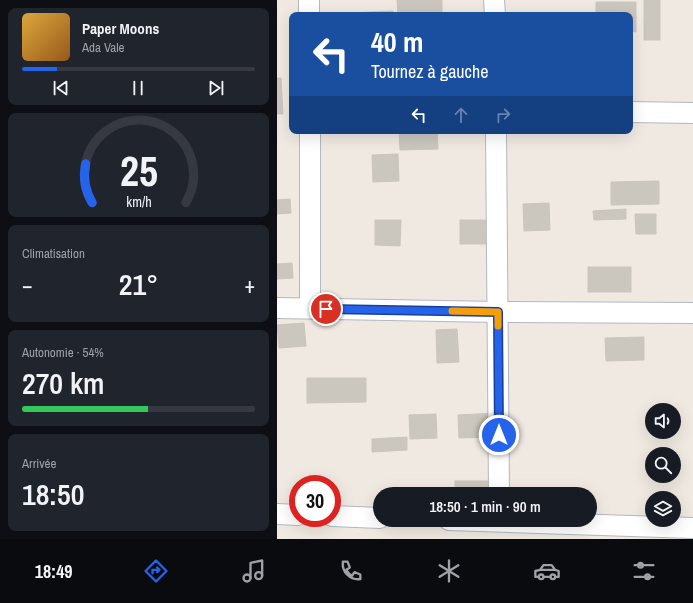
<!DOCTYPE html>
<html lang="fr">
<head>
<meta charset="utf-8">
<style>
  body { margin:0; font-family:"Archivo Narrow",sans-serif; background:#20242c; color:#f1f3f6; height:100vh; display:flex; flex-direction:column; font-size:15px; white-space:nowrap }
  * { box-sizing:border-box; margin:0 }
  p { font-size:13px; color:#9ea1a6 }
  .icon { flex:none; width:22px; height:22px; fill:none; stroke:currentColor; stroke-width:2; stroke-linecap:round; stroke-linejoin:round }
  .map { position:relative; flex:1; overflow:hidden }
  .side { display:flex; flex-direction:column; gap:8px; padding:8px; background:#0d0f14; width:277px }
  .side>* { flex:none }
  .guide { position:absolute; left:12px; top:12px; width:344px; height:122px; border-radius:8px; box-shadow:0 4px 16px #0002; background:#1a4fa0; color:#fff; overflow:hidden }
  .tools { position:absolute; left:368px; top:403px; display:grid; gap:8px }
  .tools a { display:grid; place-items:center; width:36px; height:36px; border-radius:50%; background:#171b24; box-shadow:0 4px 16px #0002; font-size:20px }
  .speed { position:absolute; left:12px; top:475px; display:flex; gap:8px; font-size:20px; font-weight:700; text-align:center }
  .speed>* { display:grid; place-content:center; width:52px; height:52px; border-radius:50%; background:#171b24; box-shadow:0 4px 16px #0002; line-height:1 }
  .speed .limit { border:6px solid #d22; background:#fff; color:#111 }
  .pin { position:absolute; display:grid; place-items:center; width:34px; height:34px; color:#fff; margin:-17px; border:2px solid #fff; border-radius:50%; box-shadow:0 1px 4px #0007 }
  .me { position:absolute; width:44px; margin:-22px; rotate:0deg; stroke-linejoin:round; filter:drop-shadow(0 0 3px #0008) }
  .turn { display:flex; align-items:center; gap:14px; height:84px; padding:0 16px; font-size:18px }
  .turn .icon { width:52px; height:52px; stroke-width:2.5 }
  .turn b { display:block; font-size:28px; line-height:34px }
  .lanes { display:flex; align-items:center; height:38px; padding:0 16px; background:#0003; justify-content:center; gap:20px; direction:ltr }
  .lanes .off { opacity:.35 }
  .big { font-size:30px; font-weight:600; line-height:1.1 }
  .side .widget { flex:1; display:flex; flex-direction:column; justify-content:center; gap:6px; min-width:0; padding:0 14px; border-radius:8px; background:#20242c }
  .side .dial { align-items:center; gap:0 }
  .dial svg { height:104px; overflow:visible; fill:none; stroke:#363941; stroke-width:7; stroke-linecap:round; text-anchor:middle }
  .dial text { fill:#f1f3f6; stroke:none }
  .song { display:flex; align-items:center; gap:12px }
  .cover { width:48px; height:48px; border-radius:6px; background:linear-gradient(135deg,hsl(40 70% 55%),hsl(30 70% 35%)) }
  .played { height:4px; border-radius:2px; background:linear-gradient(90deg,#2563eb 15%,#363941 15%) }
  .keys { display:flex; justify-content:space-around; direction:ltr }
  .heat { display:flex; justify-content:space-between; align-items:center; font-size:22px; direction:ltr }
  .charge { height:6px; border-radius:3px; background:linear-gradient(90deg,#34c759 54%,#363941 0) }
  .trip { position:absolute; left:96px; top:487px; width:224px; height:40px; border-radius:20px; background:#171b24; box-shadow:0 4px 16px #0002; font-weight:600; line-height:40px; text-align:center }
  .dock { display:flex; height:64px; justify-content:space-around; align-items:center; background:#090b0e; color:#9ea1a6 }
  .dock .icon { width:28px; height:28px }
  .dock .active { color:#2563eb }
  .dock b { font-size:18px; color:#f1f3f6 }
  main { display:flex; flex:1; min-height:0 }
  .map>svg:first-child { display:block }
  .building { fill:#cbc7bf; stroke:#cbc5ba }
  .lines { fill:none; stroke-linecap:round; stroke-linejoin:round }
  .minor-casing { stroke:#b4b7c1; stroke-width:22 }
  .minor { stroke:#fff; stroke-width:20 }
  .route-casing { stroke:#184099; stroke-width:10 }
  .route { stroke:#2563eb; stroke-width:7 }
  .slow { stroke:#f59e0b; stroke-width:7 }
</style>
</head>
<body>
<main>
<section class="side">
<div class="widget">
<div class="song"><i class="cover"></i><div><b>Paper Moons</b><p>Ada Vale</p></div></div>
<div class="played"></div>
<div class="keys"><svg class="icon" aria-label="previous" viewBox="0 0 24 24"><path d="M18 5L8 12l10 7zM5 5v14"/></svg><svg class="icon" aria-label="pause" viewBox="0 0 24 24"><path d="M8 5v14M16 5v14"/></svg><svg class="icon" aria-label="next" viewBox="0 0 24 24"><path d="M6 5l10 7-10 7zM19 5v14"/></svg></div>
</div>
<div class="widget dial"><svg viewBox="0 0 100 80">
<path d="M14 69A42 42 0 1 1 86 69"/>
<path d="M14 69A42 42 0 0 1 9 39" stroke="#2563eb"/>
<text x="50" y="56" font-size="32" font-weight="700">25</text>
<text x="50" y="72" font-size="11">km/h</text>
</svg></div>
<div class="widget"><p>Climatisation</p>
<div class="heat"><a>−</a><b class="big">21°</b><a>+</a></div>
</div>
<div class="widget"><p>Autonomie · 54%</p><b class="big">270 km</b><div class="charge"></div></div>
<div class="widget"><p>Arrivée</p><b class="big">18:50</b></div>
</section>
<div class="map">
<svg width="416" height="539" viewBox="0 0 416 539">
  <rect width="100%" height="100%" fill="#efe9e1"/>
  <g class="building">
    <polygon points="120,0 165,0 165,14 121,15"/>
    <rect x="367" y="0" width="16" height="40"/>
    <polygon points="319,2 359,2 359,32 353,31 353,15 319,15"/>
    <polygon points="116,11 117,15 70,15 70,13"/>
    <polygon points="0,78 4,78 6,114 0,114"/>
    <polygon points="122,131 160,131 161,149 123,150"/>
    <polygon points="121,154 122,181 96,182 95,155"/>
    <polygon points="382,181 382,204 334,205 334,182"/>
    <polygon points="13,199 14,213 0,214 0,200"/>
    <polygon points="272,203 273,230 247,231 246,204"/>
    <polygon points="349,209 349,219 317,220 316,211"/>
    <polygon points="358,214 379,214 379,234 359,234"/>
    <polygon points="98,220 124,220 123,246 98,245"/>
    <rect x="183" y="220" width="26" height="24"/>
    <polygon points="15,263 16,278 0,279 0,264"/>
    <rect x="311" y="267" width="43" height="25"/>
    <polygon points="27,323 29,346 2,348 0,325"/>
    <polygon points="180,329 182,362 160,363 159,330"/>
    <polygon points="367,337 367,360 329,361 328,338"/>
    <polygon points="30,378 89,378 89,402 30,403"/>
    <polygon points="220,413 221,437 182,438 181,415"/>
    <polygon points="159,414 160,438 133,439 132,415"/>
    <polygon points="130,437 130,450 95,452 95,439"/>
    <rect x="178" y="481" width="45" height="13"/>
  </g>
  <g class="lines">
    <g class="minor-casing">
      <g id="minor">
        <polyline points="32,0 32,15"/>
        <polyline points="217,0 218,15"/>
        <polyline points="353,112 416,113"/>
        <polyline points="33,131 33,308"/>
        <polyline points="219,131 222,494"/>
        <polyline points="0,308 221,312 416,313"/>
        <polyline points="0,514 21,515"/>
        <polyline points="55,516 103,518"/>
        <polyline points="172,520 416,528"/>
      </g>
    </g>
    <use href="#minor" class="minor"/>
  </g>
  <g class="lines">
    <g class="route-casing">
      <polyline id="route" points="49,309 221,312 222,435"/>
    </g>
    <use href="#route" class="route"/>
    <polyline class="slow" points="175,311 221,312 221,326"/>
  </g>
</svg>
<div class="tools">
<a><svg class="icon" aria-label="sound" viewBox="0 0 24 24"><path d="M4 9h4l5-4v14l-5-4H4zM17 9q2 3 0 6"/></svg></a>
<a><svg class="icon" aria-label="search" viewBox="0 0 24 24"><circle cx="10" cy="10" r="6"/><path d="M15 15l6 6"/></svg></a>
<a><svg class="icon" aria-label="layers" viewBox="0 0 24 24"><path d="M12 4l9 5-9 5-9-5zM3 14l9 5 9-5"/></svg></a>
</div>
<div class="speed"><div class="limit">30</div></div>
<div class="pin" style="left:49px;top:309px;background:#d93025"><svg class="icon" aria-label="arrive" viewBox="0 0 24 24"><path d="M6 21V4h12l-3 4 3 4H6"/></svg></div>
<svg class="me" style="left:222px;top:435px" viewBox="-20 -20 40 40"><circle r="17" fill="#2563eb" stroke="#fff" stroke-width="3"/><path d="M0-11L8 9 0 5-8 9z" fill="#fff"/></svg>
<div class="trip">18:50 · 1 min · 90 m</div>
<div class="guide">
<div class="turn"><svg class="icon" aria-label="left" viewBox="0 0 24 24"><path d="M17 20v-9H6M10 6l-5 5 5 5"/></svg><div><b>40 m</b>Tournez à gauche</div></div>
<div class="lanes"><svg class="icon" aria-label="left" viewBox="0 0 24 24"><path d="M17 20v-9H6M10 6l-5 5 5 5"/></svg><svg class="icon off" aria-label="ahead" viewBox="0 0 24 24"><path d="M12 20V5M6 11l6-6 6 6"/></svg><svg class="icon off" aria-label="right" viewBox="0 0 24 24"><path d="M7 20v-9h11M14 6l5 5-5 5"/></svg></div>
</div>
</div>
</main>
<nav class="dock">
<b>18:49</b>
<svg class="icon active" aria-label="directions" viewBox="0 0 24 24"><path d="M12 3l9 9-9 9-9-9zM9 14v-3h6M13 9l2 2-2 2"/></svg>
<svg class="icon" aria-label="music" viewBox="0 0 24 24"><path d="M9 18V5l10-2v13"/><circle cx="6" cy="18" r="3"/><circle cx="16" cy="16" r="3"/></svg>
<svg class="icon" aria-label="phone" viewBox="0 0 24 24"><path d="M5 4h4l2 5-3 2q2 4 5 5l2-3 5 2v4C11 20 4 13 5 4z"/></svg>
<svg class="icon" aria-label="climate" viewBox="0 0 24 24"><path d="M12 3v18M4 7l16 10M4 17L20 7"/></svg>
<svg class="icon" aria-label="car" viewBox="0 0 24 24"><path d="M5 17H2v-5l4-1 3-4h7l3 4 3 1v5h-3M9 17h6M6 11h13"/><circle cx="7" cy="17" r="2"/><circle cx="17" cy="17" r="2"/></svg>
<svg class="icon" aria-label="filters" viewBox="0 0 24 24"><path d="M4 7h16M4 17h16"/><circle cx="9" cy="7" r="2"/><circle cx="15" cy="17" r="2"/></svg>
</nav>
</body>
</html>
